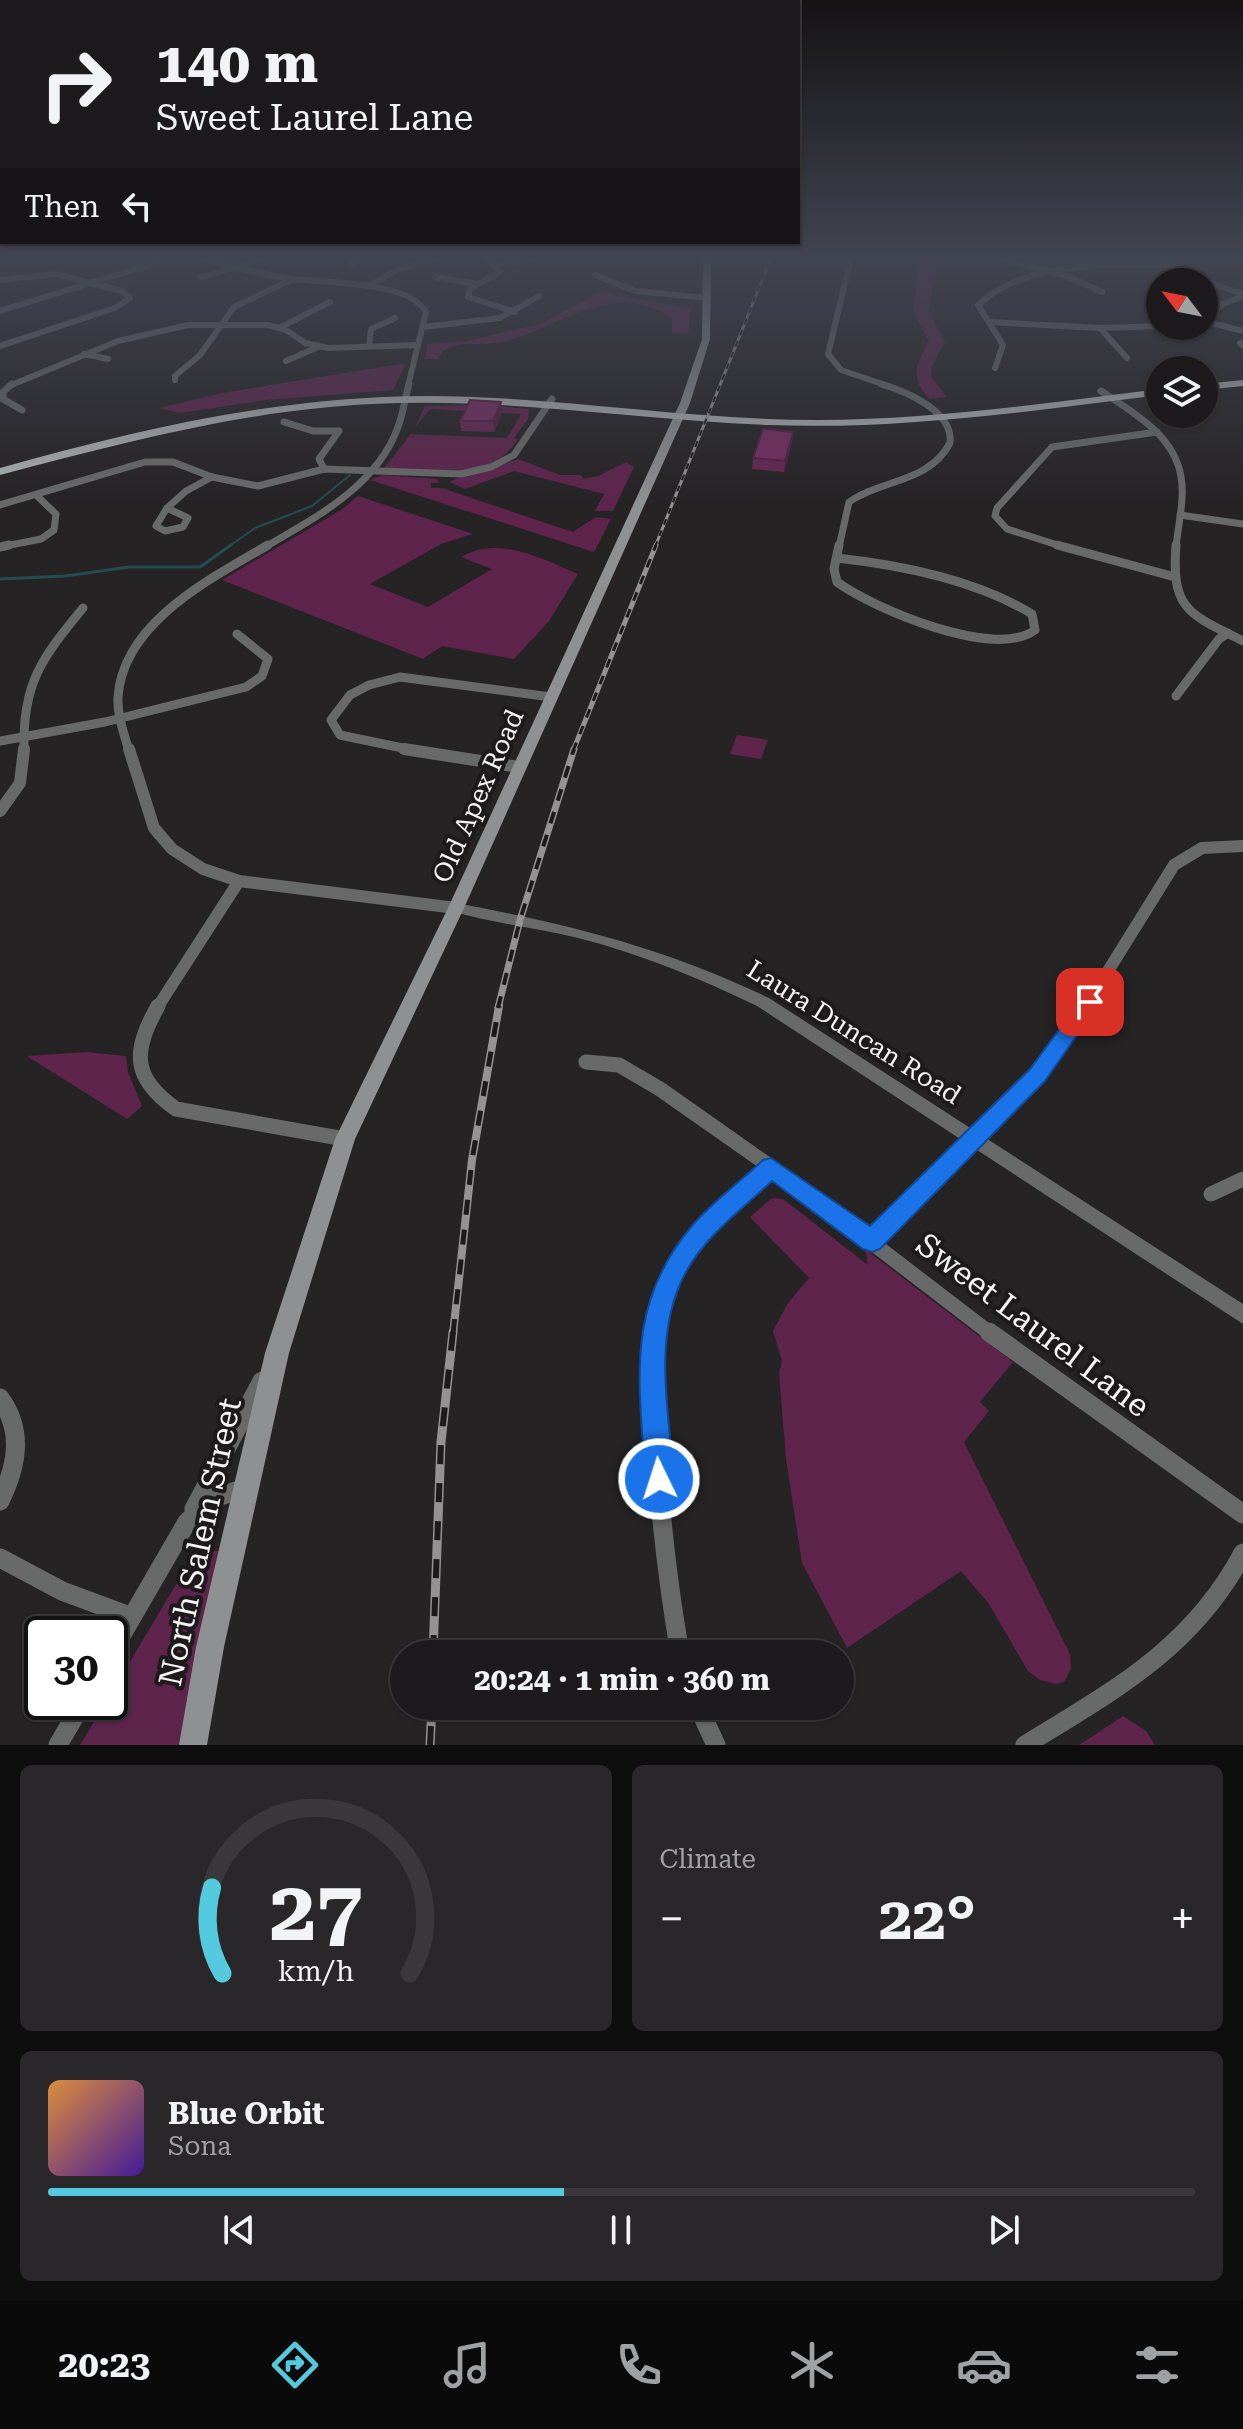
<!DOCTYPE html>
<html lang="en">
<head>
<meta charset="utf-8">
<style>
  body { margin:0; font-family:"Roboto Serif",serif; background:#292729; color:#f1f3f6; height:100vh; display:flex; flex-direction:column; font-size:30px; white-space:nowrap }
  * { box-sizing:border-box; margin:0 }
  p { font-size:26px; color:#a0a1a3 }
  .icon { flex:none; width:44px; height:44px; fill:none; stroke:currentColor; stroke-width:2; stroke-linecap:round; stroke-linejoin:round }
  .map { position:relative; height:1745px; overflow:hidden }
  .panel { display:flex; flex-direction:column; gap:20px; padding:20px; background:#0f0e0f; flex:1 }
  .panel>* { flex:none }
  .banner { position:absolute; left:0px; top:0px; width:800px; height:244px; box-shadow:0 2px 6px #0004,0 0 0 2px #3a383b; background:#1c1a1c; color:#f1f3f6; overflow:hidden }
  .needle { width:52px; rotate:302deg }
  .tools { position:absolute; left:1146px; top:268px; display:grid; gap:16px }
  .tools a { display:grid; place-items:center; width:72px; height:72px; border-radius:50%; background:#1c1a1c; box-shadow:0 2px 6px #0004,0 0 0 2px #3a383b; font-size:40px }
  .speed { position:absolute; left:24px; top:1616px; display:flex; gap:16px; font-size:40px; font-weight:700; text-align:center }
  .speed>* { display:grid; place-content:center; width:104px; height:104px; border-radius:50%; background:#1c1a1c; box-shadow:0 2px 6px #0004,0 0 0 2px #3a383b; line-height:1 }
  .speed .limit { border:4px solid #111; border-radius:12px; background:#fff; color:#111 }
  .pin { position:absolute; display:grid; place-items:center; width:68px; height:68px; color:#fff; margin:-34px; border-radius:16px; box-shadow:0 4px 12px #0006 }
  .me { position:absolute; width:88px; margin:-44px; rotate:356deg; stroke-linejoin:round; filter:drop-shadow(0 0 6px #0008) }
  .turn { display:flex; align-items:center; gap:28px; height:168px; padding:0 24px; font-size:36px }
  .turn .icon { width:104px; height:104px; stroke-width:2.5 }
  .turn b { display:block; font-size:56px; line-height:68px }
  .then { display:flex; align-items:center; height:76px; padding:0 24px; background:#0003; gap:16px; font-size:30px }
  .big { font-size:60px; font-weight:700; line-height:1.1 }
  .panel .card { flex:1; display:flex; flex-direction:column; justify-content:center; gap:12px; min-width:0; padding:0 28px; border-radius:12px; background:#292729 }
  .panel .dial { align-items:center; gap:0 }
  .dial svg { height:208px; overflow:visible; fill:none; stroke:#3a383b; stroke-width:7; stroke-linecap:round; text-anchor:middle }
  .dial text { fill:#f1f3f6; stroke:none }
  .song { display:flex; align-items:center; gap:24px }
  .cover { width:96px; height:96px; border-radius:12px; background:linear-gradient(135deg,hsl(30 70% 55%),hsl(260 70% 35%)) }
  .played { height:8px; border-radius:4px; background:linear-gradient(90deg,#54cade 45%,#3a383b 45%) }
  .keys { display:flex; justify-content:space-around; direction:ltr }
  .heat { display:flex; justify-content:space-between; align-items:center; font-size:44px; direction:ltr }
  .panel .tiles { flex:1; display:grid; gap:20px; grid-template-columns:1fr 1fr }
  .card:last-child { grid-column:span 2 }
  .trip { position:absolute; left:390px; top:1640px; width:464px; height:80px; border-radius:40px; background:#1c1a1c; box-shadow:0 2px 6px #0004,0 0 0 2px #3a383b; font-weight:700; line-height:80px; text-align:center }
  .tab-bar { display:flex; height:128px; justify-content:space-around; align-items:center; background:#0b0a0b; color:#a0a1a3 }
  .tab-bar .icon { width:56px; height:56px }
  .tab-bar .on { color:#54cade }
  .tab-bar b { font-size:36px; color:#f1f3f6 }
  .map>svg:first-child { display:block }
  .green { fill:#5e244c }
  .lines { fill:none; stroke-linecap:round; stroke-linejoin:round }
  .stream-far1 { stroke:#234d55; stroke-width:2 }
  .stream { stroke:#234d55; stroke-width:3 }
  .minor-far5 { stroke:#686a6a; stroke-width:6 }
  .minor-far4 { stroke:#686a6a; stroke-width:7 }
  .minor-far3 { stroke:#686a6a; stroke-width:9 }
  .minor-far2 { stroke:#686a6a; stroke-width:12 }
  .minor-far1 { stroke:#686a6a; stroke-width:15 }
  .minor { stroke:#686a6a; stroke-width:19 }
  .tertiary { fill:#686a6a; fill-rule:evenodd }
  .secondary { fill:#8e9192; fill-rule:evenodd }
  .primary { fill:#acb0b0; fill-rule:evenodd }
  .rail-far4-casing { stroke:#959294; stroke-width:3 }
  .rail-far3-casing { stroke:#959294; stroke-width:5 }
  .rail-far2-casing { stroke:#959294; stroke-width:7 }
  .rail-far1-casing { stroke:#959294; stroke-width:8 }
  .rail-casing { stroke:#959294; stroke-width:9 }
  .rail-far4 { stroke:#1d1a1c; stroke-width:2; stroke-dasharray:6; stroke-linecap:butt }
  .rail-far3 { stroke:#1d1a1c; stroke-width:3; stroke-dasharray:9; stroke-linecap:butt }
  .rail-far2 { stroke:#1d1a1c; stroke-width:4; stroke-dasharray:12; stroke-linecap:butt }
  .rail-far1 { stroke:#1d1a1c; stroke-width:5; stroke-dasharray:15; stroke-linecap:butt }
  .rail { stroke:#1d1a1c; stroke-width:6; stroke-dasharray:19; stroke-linecap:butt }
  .wall { fill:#662653 }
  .shaded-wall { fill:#531f43 }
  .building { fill:#772c60; stroke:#531f43; stroke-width:2 }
  .route { fill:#1a73e8; stroke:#114b97; stroke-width:2 }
  .labels { text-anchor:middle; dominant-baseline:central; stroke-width:8; stroke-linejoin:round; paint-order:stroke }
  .street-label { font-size:26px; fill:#f6f4f5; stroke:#1d1a1c }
  .near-street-label { font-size:32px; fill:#f6f4f5; stroke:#1d1a1c }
</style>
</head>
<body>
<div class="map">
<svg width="1243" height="1745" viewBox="0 0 1243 1745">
  <rect width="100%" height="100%" fill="#262325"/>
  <g class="green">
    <path d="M 920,258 L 934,258 L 937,269 L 928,311 L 945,342 L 932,366 L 931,377 L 947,397 L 930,399 C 909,378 916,365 929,341 L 913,311 Z"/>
    <path d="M 604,290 L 613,295 L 691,308 L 688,334 L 672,333 L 672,318 C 657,308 638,301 619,303 C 565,307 532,345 475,344 C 461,344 444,344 438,359 L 425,359 L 427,344 L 466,341 L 541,324 Z"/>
    <polygon points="406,363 393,390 266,400 180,413 159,408 222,393"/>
    <path d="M 480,405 L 529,409 L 528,419 L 514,438 L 518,439 C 490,484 429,471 384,468 L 411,434 L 507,438 L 521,414 L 430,409 L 415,428 L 425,406 Z"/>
    <path d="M 518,459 L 560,475 L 581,475 L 583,479 L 598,476 L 626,462 L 634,467 L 613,511 L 595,511 L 604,494 L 514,471 L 465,489 L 450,482 C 455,477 504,465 518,459 Z"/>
    <polygon points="383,475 437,479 439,483 431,483 431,488 442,488 573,532 596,517 611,519 594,552 370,480"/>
    <path d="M 358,496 L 473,534 L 441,544 L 370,584 L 428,607 L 492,569 L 461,557 C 499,535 541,558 578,574 L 549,621 L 514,659 L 442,646 L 423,659 L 222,580 L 341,510 Z"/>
    <polygon points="737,735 768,740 761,759 730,754"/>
    <polygon points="86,1052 126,1056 128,1072 142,1106 127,1119 27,1056"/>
    <polygon points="772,1198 783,1199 868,1265 865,1249 1013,1362 980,1402 989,1411 964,1442 1070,1654 1071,1669 1064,1682 1056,1684 1040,1680 1028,1671 989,1604 961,1571 847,1648 802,1563 786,1459 779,1373 782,1361 773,1331 788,1303 809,1278 750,1217"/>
    <polygon points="196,1551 218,1551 180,1745 80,1745 106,1702 110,1702 110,1695"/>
    <polygon points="1123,1716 1146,1731 1155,1745 1079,1745"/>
  </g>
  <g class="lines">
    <polyline class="stream-far1" points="228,547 255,528 312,506 350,475"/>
    <polyline class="stream" points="0,579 65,576 129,567 200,567 231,545"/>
    <g class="minor-far5">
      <path d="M 201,258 C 229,265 257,274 286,278 C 322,284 407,279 426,312 L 408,386"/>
      <polyline points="486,258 501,271 470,289 468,297 515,312"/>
      <polyline points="851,258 828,354 841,370 888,386"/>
      <polyline points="997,258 1067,276 1102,292"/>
      <polyline points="1165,262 1199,279 1243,294"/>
      <polyline points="350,265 362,258"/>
      <polyline points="497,265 533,259"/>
      <polyline points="595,275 635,291 708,298"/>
      <polyline points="201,277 265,258"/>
      <polyline points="435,277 477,284"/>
      <polyline points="0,280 56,274 122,291 130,298 115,308 0,346"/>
      <polyline points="369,286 401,268 440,258"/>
      <polyline points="0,311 172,258"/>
      <polyline points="1204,318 1223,304 1243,296"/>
      <polyline points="1204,321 1243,331"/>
      <polyline points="989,322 1100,328 1160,326"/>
      <polyline points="281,327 330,302"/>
      <polyline points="423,327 500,318 539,296"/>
      <polyline points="1100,328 1127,358"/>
      <polyline points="1243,342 1240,343 1243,346"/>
      <polyline points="369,346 371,329 395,318"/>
      <polyline points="84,354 108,359"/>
      <polyline points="286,361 318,347"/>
      <path d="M 995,368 L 1003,345 L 978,305 C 1028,259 1106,266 1169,265"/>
      <polyline points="175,380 175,376 200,355 234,307 293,279"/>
      <polyline points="9,386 118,341 188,325 268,325 286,330 305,343 328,348 418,345"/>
    </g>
    <g class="minor-far4">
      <polyline points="12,384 3,392 3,399 22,410"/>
      <path d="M 1101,391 C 1133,412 1175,436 1181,477 C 1185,499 1178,525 1176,547"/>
      <polyline points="284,422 313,431 339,431 319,459 324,469"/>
      <polyline points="0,505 145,462 173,462 212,477 258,486 324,469 461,474 491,467 514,455 552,399"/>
      <polygon points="167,508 188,518 183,527 165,531 156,526"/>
      <polyline points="167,508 186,491 212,477"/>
      <polyline points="1180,515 1243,524"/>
      <polyline points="0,547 41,539 54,530 56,514 36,495"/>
      <path d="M 265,547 C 315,518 377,486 398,427 C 403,414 405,398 409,384"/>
      <path d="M 839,547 L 849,502 C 882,479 929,483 950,443 C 954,411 905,391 881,384"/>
      <polyline points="1064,547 1007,529 995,516 997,508 1052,447 1157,432"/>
    </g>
    <g class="minor-far3">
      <polyline points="1057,545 1175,577"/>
      <path d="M 1176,545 C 1171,610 1189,614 1243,641"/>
      <polyline points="0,547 9,545"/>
      <path d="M 837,558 C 901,565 976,580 1032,614 L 1035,630 C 995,660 874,609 837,582 L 834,569 L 839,545"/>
      <polyline points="1176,696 1219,639 1228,633"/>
      <polyline points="0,741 105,722 246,687 262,676 268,659 237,634"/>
      <path d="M 24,751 C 22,683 42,658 83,608"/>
      <path d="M 129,751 C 124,733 117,716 118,697 C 123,622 212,578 268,545"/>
      <polyline points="417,751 340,735 331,720 350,695 369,685 400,677 551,697"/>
    </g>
    <g class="minor-far2">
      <polyline points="129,749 154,828 172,849 203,869 239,881 456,908"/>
      <polyline points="404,749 519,767"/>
      <polyline points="0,811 20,783 24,749"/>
      <polyline points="157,1008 239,881"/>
      <polyline points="1085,1008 1174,865 1202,848 1243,846"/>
    </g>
    <g class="minor-far1">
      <path d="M 158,1006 C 132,1052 132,1078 176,1109 L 345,1139"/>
      <polyline points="586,1062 619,1065 660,1089 798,1186 991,1334"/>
      <polyline points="1211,1194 1243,1179"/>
      <polyline points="872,1241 1038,1075 1087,1006"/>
      <path d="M 654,1334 C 655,1263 725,1212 771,1167"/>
    </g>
    <g class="minor">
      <path d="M 654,1332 C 652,1440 662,1548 680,1654"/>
      <polyline points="989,1332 1243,1514"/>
      <path d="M 0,1398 C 24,1431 17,1466 0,1501"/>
      <polyline points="194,1509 262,1381"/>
      <polyline points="0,1558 62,1591 132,1617"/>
      <polyline points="110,1655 187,1522 211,1499 245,1488"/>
      <polyline points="698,1706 716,1745"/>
      <polyline points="58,1745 83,1702"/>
      <path d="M 1025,1745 C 1113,1691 1193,1648 1243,1553"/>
    </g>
    <path class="tertiary" d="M 456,903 C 568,924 665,948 769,998 L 1243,1304 L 1243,1324 L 757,1006 C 699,978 641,954 578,938 C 536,928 493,923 451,911 L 449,908 Z"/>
    <polygon class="secondary" points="703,258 711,258 710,339 690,403 464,908 355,1139 289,1353 224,1647 207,1745 179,1745 196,1647 265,1353 335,1139 448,908 680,403 702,339"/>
    <g class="primary">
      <polygon points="1243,380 1243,386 1204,390 1204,384"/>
      <path d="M 1160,389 L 1160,395 C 1031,411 900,430 770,425 C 637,420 505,397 372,404 C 244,410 123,443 0,475 L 0,468 C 139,429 281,396 427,396 C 557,396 687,420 818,420 C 932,420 1047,403 1160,389 Z"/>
    </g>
    <g class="rail-far4-casing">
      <polyline id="rail-far4" points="655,547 771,258"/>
    </g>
    <g class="rail-far3-casing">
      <polyline id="rail-far3" points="573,751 656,545"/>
    </g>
    <g class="rail-far2-casing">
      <polyline id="rail-far2" points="498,1008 520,920 574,749"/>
    </g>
    <g class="rail-far1-casing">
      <polyline id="rail-far1" points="453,1334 472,1160 499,1006"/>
    </g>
    <g class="rail-casing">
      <g id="rail">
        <polyline points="433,1654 441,1442 453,1332"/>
        <polyline points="430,1745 432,1706"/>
      </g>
    </g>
    <use href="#rail-far4" class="rail-far4"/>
    <use href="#rail-far3" class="rail-far3"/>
    <use href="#rail-far2" class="rail-far2"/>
    <use href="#rail-far1" class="rail-far1"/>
    <use href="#rail" class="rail"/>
  </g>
  <g class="wall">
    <polygon points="502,412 494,432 461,431 460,421"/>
    <polygon points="793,432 792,442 784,472 752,469 753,458"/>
  </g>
  <g class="shaded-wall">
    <polygon points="501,402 502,412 494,432 493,421"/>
    <polygon points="793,432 792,442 784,472 785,461"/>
  </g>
  <g class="building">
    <polygon points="470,400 501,402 493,421 460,421"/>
    <polygon points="763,429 793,432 785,461 753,458"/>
  </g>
  <linearGradient id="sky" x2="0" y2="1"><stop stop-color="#151314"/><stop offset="0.51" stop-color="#414551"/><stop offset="1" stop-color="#414551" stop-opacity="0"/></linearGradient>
  <rect width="1243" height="503" fill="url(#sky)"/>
  <path class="route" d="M 1090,994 L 1100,1002 L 1045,1081 L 880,1249 L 872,1252 L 863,1249 L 772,1181 C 742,1209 704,1237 685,1274 C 652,1336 669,1413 674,1479 L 669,1489 L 659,1493 L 649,1489 L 645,1479 C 640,1383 624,1307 691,1227 C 711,1203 740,1182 763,1160 L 771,1158 L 870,1226 L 1030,1069 L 1083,997 Z"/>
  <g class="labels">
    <g class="street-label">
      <text transform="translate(478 796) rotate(-66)">Old Apex Road</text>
      <text transform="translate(854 1032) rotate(32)">Laura Duncan Road</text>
    </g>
    <g class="near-street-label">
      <text transform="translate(1033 1325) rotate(37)">Sweet Laurel Lane</text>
      <text transform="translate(200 1542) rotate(-78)">North Salem Street</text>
    </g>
  </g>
</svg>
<div class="tools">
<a><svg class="needle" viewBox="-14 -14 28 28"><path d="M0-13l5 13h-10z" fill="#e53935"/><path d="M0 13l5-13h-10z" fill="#a0a1a3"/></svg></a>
<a><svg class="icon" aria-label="layers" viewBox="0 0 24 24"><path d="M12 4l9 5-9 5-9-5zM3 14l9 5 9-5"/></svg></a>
</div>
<div class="speed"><div class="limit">30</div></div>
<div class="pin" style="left:1090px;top:1002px;background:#d93025"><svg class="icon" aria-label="arrive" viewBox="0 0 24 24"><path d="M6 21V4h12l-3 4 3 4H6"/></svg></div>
<svg class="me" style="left:659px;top:1479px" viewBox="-20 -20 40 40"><circle r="17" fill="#1a73e8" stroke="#fff" stroke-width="3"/><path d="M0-11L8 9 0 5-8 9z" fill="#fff"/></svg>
<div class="trip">20:24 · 1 min · 360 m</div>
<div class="banner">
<div class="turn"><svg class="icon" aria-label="right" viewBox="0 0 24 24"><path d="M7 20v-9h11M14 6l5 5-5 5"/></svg><div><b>140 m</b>Sweet Laurel Lane</div></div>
<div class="then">Then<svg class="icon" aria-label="left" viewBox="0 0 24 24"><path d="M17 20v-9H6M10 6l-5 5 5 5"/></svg></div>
</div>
</div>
<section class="panel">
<div class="tiles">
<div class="card dial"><svg viewBox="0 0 100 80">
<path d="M14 69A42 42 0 1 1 86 69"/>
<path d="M14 69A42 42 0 0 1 10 36" stroke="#54cade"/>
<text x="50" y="56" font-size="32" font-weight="700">27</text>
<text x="50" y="72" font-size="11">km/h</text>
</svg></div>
<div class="card"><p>Climate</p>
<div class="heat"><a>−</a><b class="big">22°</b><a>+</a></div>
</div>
<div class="card">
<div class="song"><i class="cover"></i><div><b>Blue Orbit</b><p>Sona</p></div></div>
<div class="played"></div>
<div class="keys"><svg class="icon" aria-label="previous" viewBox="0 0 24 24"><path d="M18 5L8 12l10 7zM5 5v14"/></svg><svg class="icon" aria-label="pause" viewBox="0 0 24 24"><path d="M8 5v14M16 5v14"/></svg><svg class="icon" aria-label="next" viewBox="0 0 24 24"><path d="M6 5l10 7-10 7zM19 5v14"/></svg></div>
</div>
</div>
</section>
<nav class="tab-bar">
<b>20:23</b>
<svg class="icon on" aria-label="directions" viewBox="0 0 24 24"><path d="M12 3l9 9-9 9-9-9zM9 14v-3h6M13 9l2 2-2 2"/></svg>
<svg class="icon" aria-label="music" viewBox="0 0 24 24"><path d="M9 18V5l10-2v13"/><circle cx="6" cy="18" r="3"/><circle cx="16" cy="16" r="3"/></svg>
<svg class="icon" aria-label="phone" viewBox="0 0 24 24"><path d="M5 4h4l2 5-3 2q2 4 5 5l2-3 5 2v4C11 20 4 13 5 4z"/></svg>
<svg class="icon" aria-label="climate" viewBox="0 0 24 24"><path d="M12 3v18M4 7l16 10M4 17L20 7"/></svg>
<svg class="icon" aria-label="car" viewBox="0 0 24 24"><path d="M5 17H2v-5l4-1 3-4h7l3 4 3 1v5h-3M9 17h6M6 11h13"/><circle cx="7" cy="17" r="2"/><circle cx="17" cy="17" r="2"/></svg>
<svg class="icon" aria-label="filters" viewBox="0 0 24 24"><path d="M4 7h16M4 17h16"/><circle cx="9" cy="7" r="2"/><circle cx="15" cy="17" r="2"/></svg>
</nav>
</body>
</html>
